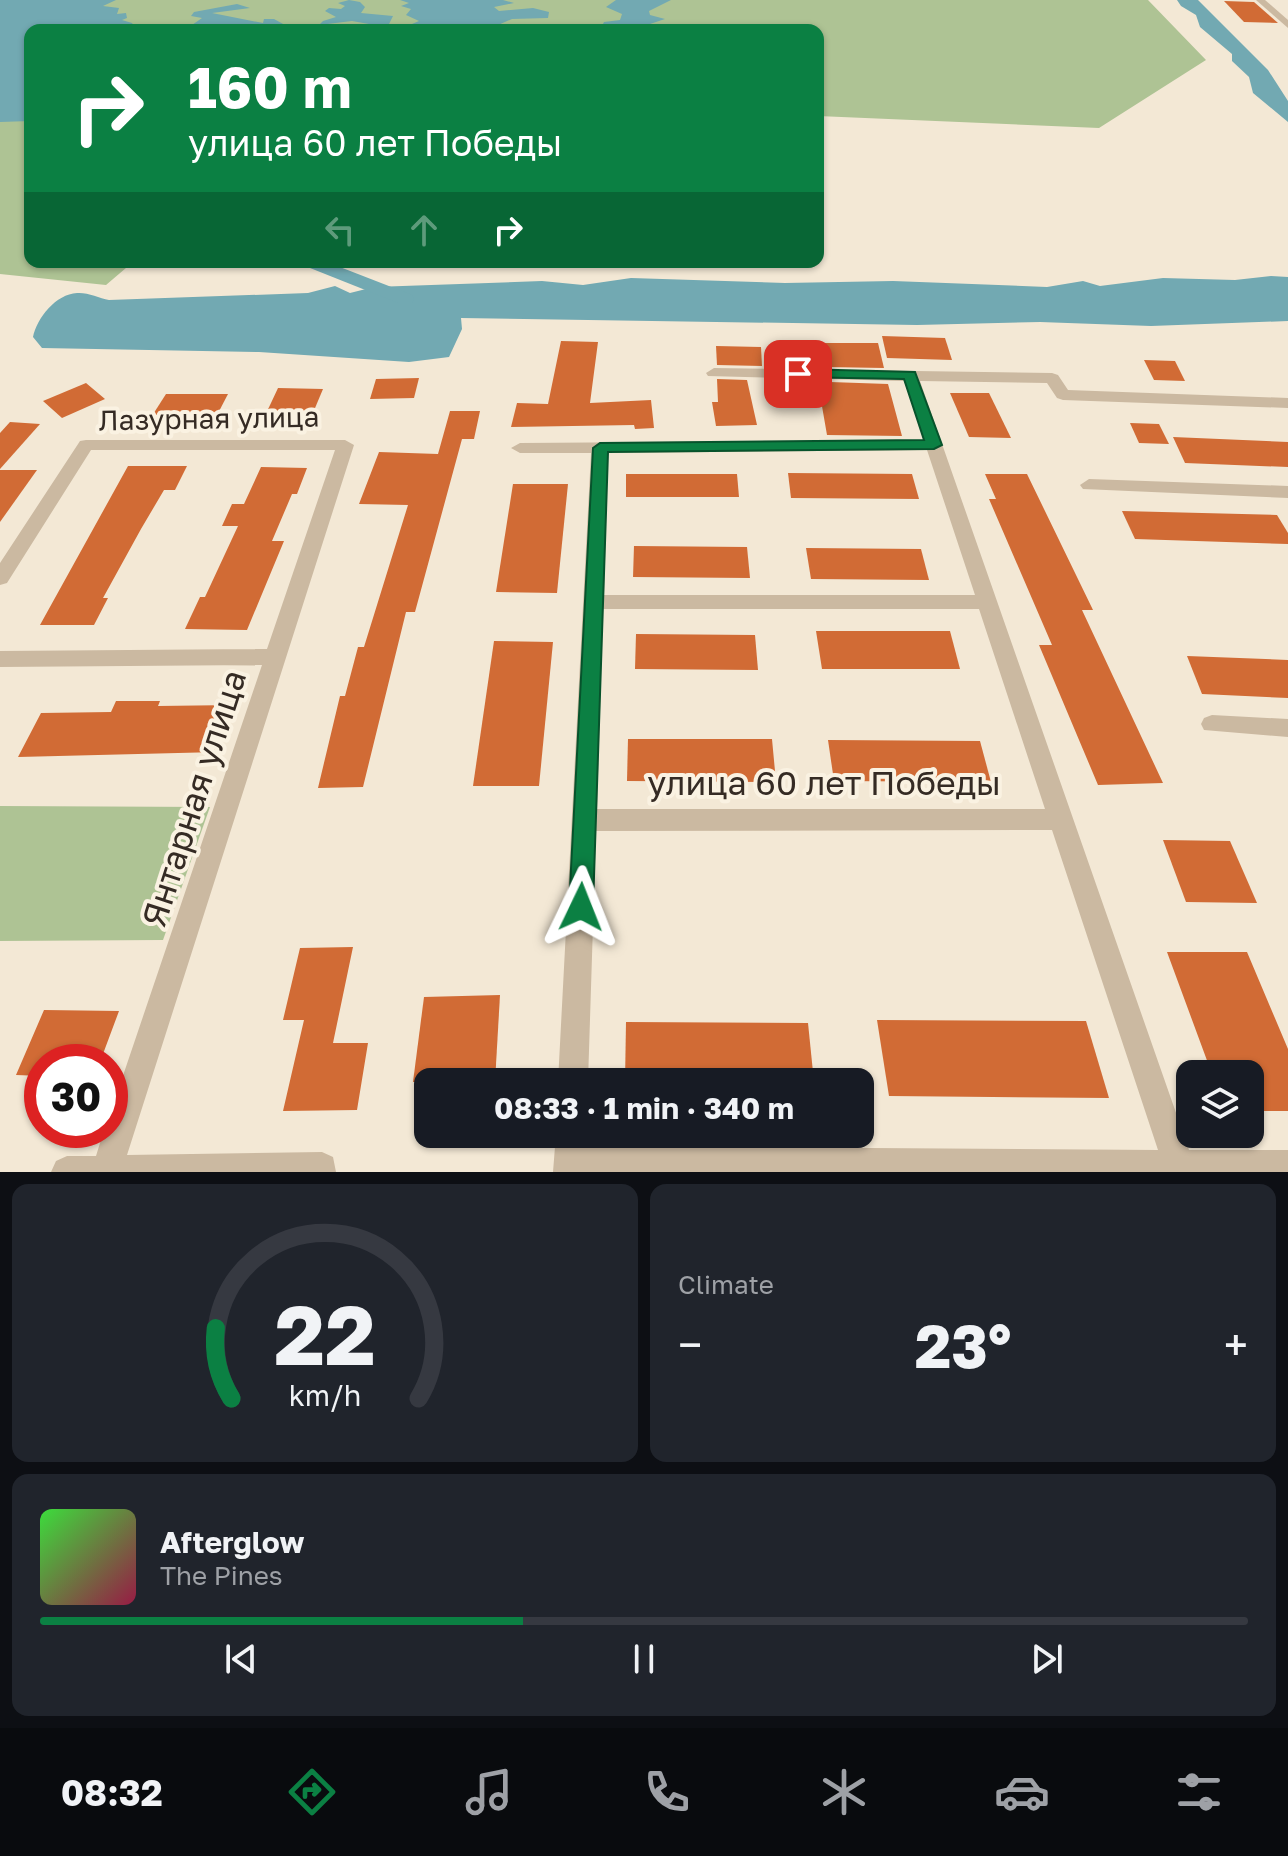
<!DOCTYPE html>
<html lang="en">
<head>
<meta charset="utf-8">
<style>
  body { margin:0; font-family:"Golos Text",sans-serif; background:#20242c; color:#f1f3f6; height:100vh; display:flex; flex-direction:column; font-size:30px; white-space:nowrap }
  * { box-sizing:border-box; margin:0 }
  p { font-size:26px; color:#9ea1a6 }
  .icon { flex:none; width:44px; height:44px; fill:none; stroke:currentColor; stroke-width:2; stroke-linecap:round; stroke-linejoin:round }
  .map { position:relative; height:1172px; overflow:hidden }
  .drawer { display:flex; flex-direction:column; gap:12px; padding:12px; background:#0d0f14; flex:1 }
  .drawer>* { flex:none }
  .guide { position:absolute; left:24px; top:24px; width:800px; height:244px; border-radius:16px; box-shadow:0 2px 6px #0004; background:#0b8043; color:#fff; overflow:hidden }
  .buttons { position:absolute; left:1176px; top:1060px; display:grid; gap:16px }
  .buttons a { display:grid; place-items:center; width:88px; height:88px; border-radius:16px; background:#171b24; box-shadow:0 2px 6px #0004; font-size:40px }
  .speed { position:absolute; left:24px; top:1044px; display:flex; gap:16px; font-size:40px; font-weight:700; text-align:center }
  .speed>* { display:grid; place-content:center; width:104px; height:104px; border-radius:50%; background:#171b24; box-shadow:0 2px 6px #0004; line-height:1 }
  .speed .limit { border:12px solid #d22; background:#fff; color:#111 }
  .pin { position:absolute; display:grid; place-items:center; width:68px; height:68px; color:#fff; margin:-34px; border-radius:16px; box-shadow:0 4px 12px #0006 }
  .me { position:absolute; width:88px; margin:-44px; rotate:2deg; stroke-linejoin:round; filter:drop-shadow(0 0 6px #0008) }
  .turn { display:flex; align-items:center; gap:28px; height:168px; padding:0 32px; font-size:36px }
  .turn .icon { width:104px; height:104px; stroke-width:2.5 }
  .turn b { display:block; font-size:56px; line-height:68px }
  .lanes { display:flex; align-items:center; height:76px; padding:0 32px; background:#0003; justify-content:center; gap:40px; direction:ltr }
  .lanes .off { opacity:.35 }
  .big { font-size:60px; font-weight:700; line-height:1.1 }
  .drawer .card { flex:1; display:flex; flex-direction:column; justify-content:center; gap:12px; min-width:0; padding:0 28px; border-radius:16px; background:#20242c }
  .drawer .dial { align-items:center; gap:0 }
  .dial svg { height:208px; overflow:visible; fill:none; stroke:#363941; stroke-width:7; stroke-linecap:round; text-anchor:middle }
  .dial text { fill:#f1f3f6; stroke:none }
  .song { display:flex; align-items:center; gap:24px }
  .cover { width:96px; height:96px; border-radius:12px; background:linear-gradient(135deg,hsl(120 70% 55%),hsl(340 70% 35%)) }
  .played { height:8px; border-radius:4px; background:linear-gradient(90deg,#0b8043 40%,#363941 40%) }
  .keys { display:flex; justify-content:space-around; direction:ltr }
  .heat { display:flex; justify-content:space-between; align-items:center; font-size:44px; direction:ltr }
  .drawer .tiles { flex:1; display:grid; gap:12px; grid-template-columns:1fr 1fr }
  .card:last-child { grid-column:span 2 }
  .trip { position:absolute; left:414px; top:1068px; width:460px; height:80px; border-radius:16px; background:#171b24; box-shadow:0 2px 6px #0004; font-weight:700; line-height:80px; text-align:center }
  .tabs { display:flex; height:128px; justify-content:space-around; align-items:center; background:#090b0e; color:#9ea1a6 }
  .tabs .icon { width:56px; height:56px }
  .tabs .on { color:#0b8043 }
  .tabs b { font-size:36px; color:#f1f3f6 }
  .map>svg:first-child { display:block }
  .green { fill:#aec394 }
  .water { fill:#72a9b2 }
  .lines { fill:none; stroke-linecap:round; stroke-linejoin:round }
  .canal { fill:#72a9b2; fill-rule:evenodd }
  .building { fill:#d16b35 }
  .minor { fill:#cbb9a1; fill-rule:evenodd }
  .route { fill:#0b8043; stroke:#07532c; stroke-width:2 }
  .labels { text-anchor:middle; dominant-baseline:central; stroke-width:8; stroke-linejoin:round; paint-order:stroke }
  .street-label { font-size:28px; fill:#352b24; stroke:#faf2e2 }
  .near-street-label { font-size:34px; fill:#352b24; stroke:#faf2e2 }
</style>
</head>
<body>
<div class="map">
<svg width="1288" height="1172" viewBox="0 0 1288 1172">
  <rect width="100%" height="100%" fill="#f3e8d5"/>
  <g class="green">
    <polygon points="0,0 1148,0 1206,60 1099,128 818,116 818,30 30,30 30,262 133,262 106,285 0,274"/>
    <polygon points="0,806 210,807 163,940 0,941"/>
  </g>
  <g class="water">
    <polygon points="0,0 116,0 103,6 119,8 117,14 126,13 127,18 122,20 132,23 136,29 148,30 30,30 30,121 0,122"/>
    <polygon points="349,0 360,2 365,7 361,13 393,16 387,28 357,30 369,24 352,21 319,25 323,21 336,17 325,11 329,8 341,9 345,6 338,3"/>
    <polygon points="400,0 503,0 514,3 494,7 499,11 533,8 549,12 548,18 512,19 489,29 476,30 435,30 424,26 410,28 412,24 419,21 406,15 411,9 401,6 409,3"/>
    <path d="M 616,0 L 671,0 L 649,11 L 650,15 L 665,19 L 650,24 L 653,30 C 636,29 620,26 602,26 L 604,22 L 620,20 L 622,14 L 606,7 Z"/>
    <polygon points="1177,0 1198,0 1268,70 1288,101 1288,122 1253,93 1249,77 1232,61 1232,54 1200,27 1196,15 1181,6"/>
    <polygon points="237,4 250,8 212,13 263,23 264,19 274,19 285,25 282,27 287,30 232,30 192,25 202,18 191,16 194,12"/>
    <path d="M 1271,276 L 1288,277 L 1288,321 L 1151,326 L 1040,322 L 917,325 L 461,318 L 462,329 L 449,357 L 409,362 L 259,352 L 42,348 L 33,337 C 37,318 56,294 77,293 C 87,292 99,298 109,300 L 308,293 L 335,286 L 350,293 L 374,287 L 542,281 L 583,285 L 631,278 L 785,283 L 893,281 L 1047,287 L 1083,281 L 1100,286 L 1163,278 L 1235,280 Z"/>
  </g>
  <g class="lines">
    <polygon class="canal" points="302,262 327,262 412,295 414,299 412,303 398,303 305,266"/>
  </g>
  <g class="building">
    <polygon points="1224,1 1254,2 1278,23 1244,22"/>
    <polygon points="882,336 945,338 952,360 887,358"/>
    <polygon points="561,341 598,342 590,403 651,400 654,428 635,429 634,425 511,427 517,403 548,404"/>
    <polygon points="820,343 878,343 884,368 826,367"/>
    <polygon points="716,346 761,347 762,366 717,365"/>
    <polygon points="1144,360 1175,361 1185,381 1154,380"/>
    <polygon points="419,378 414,398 370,399 376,379"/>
    <polygon points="717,379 747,380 757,425 716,426 712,402 718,402"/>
    <polygon points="830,382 888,384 902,436 827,435 819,389 831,389"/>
    <polygon points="86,383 105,399 62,418 43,401"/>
    <polygon points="278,388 323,389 310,420 263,420"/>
    <polygon points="950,393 989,393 1011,438 969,437"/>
    <polygon points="166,394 228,394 215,419 150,419"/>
    <polygon points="450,411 480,411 474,439 462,439 415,612 406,612 363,787 318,788 340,696 345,696 358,647 364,647 408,505 359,504 379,452 438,454"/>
    <polygon points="10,422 40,424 0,469 0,433"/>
    <polygon points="1130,423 1159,424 1169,444 1139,443"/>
    <polygon points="1173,437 1288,442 1288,467 1185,463"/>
    <polygon points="128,466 187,466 175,490 164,490 141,529 103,598 108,598 94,625 40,625"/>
    <polygon points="261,467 307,468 297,494 292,494 272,541 284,541 247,630 185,629 200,597 205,597 238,526 222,526 232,504 244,504"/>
    <polygon points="0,470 37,470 0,522"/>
    <polygon points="788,473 912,474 919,499 791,498"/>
    <polygon points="626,474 737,474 739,497 626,497"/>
    <polygon points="985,474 1027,474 1093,610 1082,610 1163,783 1098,785 1039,645 1052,645 989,499 996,499"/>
    <polygon points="513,484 568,484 557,593 496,592"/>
    <polygon points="1122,511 1277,515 1288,533 1288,544 1135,539"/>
    <polygon points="634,546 747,547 750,578 633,577"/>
    <polygon points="806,548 921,549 929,580 811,579"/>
    <polygon points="816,631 950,631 960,669 822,669"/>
    <polygon points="636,634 755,635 758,670 635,669"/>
    <polygon points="494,641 553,642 539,786 473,786"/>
    <polygon points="1187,656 1288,660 1288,698 1202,694"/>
    <polygon points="116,701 160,701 158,706 235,705 218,752 18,757 41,713 111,712"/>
    <polygon points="628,739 772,739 776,782 627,781"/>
    <polygon points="828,740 980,741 991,782 834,781"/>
    <polygon points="1163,840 1230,841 1257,903 1186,902"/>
    <polygon points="353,947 333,1043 368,1043 357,1110 283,1111 304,1020 283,1020 300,948"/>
    <polygon points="1167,952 1247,952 1288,1049 1288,1111 1250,1111 1250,1074 1212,1074"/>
    <polygon points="500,995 495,1082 413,1082 424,997"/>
    <polygon points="44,1010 119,1011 100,1062 42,1062 42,1076 16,1075"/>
    <polygon points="877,1020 1086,1021 1109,1098 889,1096"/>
    <polygon points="626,1022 808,1023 814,1082 625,1082"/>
  </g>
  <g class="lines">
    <g class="minor">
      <polygon points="1256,0 1265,0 1288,20 1288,28"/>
      <path d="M 714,368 L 1052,373 L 1058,375 L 1068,390 L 1288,398 L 1288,408 L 1063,400 L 1057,398 L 1047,383 L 920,381 L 1189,1150 L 1288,1150 L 1288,1172 L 553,1172 L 556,1134 L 586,1134 L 586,1146 L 1158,1150 L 1052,830 L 596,831 L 588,1082 L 558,1082 L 591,453 L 520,453 L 511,448 L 520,443 L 924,440 L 904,381 L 708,376 L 706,373 ZM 927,450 L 975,595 L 604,595 L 608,453 ZM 603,609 L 979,609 L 1045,809 L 597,809 Z"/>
      <polygon points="86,440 345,440 354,445 127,1155 322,1152 333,1157 336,1172 51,1172 56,1161 67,1156 96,1156 104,1130 110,1130 110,1114 262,665 0,667 0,651 267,649 335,450 91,450 7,583 0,585 0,563 80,441"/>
      <polygon points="1089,479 1288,486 1288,498 1083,489 1080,485"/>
      <polygon points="1212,715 1288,719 1288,737 1204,730 1201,724 1204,718"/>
    </g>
  </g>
  <polygon class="route" points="798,369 915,372 942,445 934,449 608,452 593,907 589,915 581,918 572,915 569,907 593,448 600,443 924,440 904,379 793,377 791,374"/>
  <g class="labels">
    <g class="street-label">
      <text transform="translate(209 418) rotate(-1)">Лазурная улица</text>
    </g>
    <g class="near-street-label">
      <text x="824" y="782">улица 60 лет Победы</text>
      <text transform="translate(193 798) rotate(-72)">Янтарная улица</text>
    </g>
  </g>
</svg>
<div class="buttons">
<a><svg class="icon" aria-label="layers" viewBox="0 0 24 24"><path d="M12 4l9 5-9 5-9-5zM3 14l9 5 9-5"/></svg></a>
</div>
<div class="speed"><div class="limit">30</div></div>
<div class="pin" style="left:798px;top:374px;background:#d93025"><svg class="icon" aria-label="arrive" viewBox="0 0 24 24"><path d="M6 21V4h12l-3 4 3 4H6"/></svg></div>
<svg class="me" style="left:581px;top:907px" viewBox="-20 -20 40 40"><path d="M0-17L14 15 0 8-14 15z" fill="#0b8043" stroke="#fff" stroke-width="4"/></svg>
<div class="trip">08:33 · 1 min · 340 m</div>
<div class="guide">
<div class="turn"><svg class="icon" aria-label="right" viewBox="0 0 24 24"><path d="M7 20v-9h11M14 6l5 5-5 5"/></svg><div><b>160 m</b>улица 60 лет Победы</div></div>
<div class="lanes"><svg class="icon off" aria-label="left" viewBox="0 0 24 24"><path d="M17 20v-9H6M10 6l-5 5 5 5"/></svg><svg class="icon off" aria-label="ahead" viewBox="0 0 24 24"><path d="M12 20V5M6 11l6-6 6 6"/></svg><svg class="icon" aria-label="right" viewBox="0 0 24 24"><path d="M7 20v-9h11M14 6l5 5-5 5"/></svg></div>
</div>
</div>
<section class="drawer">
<div class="tiles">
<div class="card dial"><svg viewBox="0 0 100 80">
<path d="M14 69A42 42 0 1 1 86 69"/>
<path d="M14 69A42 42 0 0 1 8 42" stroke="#0b8043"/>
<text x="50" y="56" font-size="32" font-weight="700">22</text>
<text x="50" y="72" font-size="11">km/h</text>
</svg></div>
<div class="card"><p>Climate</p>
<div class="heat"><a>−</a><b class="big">23°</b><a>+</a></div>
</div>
<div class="card">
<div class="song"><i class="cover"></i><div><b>Afterglow</b><p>The Pines</p></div></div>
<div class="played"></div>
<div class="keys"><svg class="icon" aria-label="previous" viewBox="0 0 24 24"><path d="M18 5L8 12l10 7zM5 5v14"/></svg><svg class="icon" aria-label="pause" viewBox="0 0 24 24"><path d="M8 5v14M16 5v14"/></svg><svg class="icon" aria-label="next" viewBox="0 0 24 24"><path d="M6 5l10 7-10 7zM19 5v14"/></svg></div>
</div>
</div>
</section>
<nav class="tabs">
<b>08:32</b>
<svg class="icon on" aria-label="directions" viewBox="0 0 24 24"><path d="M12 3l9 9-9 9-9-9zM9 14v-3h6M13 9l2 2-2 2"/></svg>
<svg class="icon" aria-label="music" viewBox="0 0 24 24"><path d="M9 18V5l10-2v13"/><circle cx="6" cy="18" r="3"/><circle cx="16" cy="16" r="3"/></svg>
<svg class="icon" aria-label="phone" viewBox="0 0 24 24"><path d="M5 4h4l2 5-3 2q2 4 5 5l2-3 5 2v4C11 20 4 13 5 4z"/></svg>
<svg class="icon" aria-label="climate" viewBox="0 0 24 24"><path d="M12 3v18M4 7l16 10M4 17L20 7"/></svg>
<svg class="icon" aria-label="car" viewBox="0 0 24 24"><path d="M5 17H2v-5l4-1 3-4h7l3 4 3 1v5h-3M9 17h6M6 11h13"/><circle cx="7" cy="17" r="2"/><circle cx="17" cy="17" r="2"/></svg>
<svg class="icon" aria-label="filters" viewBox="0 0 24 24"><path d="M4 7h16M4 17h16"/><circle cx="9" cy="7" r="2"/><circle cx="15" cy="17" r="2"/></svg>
</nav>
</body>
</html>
